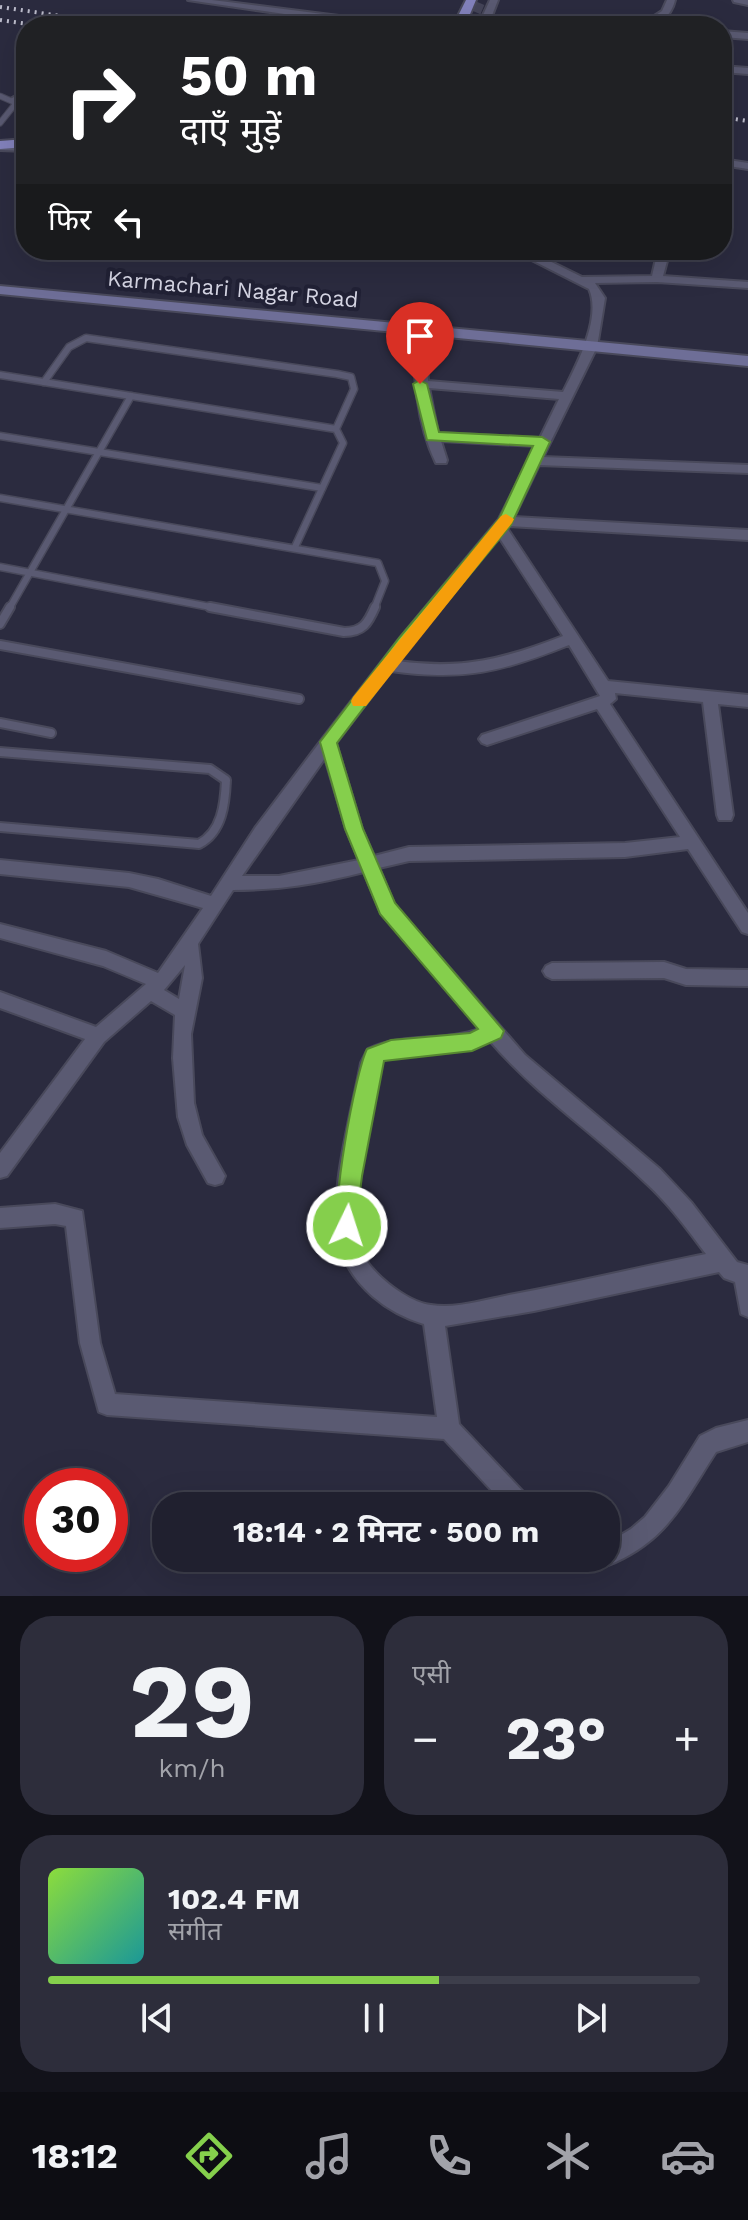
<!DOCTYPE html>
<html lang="hi">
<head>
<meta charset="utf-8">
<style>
  body { margin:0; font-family:"Work Sans","Noto Sans Devanagari",sans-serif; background:#2d2d3b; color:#f1f3f6; height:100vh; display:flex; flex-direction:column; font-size:30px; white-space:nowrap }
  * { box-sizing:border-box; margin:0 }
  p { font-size:26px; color:#a2a3aa }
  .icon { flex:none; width:44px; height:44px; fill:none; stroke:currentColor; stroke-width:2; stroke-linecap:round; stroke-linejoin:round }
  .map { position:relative; height:1596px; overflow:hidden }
  .details { display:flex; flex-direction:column; gap:20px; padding:20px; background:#12121a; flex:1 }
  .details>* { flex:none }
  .hud { position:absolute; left:16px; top:16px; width:716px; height:244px; border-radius:32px; box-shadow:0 8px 32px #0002,0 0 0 2px #3d3e4b; background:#202124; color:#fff; overflow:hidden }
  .speed { position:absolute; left:24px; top:1468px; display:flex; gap:16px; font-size:40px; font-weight:700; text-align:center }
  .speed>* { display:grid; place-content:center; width:104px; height:104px; border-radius:50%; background:#20202f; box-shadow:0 8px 32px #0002,0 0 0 2px #3d3e4b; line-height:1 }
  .speed .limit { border:12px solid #d22; background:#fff; color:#111 }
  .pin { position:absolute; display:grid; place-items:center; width:68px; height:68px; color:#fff; margin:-82px -34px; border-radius:50% 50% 50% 0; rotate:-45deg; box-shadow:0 0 8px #0007 }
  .pin .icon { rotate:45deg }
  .me { position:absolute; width:88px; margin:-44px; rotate:4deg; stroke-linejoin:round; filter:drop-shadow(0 0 6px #0008) }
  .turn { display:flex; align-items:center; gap:28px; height:168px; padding:0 32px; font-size:36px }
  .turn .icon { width:104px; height:104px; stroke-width:2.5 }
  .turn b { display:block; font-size:56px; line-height:68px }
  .then { display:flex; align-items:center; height:76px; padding:0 32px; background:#0003; gap:16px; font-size:30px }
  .big { font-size:60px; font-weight:700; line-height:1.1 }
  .details .widget { flex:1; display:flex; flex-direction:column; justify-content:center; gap:12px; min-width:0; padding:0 28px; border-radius:32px; background:#2d2d3b }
  .details .dial { align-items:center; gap:0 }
  .dial b { font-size:104px; line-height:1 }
  .song { display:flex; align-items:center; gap:24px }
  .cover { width:96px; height:96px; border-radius:12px; background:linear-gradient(135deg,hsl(90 70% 55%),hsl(180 70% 35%)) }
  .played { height:8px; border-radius:4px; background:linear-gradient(90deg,#85cf4c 60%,#3d3e4b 60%) }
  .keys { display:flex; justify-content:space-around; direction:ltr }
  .heat { display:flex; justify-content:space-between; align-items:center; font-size:44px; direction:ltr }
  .details .tiles { flex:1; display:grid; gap:20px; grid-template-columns:1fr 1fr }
  .widget:last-child { grid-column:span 2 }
  .trip { position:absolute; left:152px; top:1492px; width:468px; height:80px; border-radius:32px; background:#20202f; box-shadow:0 8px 32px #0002,0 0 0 2px #3d3e4b; font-weight:700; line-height:80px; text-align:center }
  .dock { display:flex; height:128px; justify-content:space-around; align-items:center; background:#0d0d13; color:#a2a3aa }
  .dock .icon { width:56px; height:56px }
  .dock .current { color:#85cf4c }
  .dock b { font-size:36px; color:#f1f3f6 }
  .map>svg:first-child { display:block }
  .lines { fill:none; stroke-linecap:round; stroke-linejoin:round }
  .street-tunnel { stroke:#444458; stroke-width:10; stroke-dasharray:10 5; stroke-linecap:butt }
  .lane-far2-casing { stroke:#49495b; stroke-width:7 }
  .lane-far1-casing { stroke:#49495b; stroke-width:9 }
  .lane-casing { stroke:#49495b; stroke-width:12 }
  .street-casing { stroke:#49495b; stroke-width:4 }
  .secondary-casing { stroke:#49495b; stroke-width:4 }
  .primary-casing { stroke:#49495b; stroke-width:4 }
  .lane-far2 { stroke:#5a5a72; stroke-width:5 }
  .lane-far1 { stroke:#5a5a72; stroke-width:6 }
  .lane { stroke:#5a5a72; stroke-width:8 }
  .street { fill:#5a5a72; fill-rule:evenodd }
  .secondary { fill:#6e6e97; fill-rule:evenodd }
  .primary { fill:#8382bc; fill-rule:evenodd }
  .rail { stroke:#bcbccb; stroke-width:4; stroke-dasharray:2 5; stroke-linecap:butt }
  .route { fill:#85cf4c; stroke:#568731; stroke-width:2 }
  .slow { fill:#f59e0b }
  .labels { text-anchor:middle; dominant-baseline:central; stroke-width:8; stroke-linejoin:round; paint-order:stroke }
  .far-street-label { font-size:22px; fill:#d5d5e3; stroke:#212135 }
</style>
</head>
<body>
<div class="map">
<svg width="748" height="1596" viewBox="0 0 748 1596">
  <rect width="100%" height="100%" fill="#2b2b3f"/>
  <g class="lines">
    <polyline class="street-tunnel" points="470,26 481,0"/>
    <g class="lane-far2-casing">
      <polyline id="lane-far2" points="0,96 16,103 0,123"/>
    </g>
    <g class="lane-far1-casing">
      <g id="lane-far1">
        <polyline points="0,375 336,429 343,443 295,547"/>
        <polyline points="44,382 69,347 86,338 337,374 351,377 354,389 336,429"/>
        <polyline points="0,436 322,488"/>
        <polyline points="0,498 378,563 385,581 374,609"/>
        <polyline points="0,567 221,609"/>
        <polyline points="9,609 131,396"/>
      </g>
    </g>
    <g class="lane-casing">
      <g id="lane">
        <path d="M 210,607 L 344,632 C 363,632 368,623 375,607"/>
        <polyline points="0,624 10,607"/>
        <polyline points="0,645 299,699"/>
        <polyline points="0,723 51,733"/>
        <path d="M 0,752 L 210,769 L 226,780 C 225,804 222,832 199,844 L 0,827"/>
      </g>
    </g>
    <g class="street-casing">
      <g id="street">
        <polygon points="188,0 212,0 339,16 343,19 339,22"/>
        <polygon points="490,0 498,0 488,26 478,26"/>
        <path d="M 667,0 L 675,0 C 671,18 657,26 639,26 L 662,11 Z"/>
        <polygon points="733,0 748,0 748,5 734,2"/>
        <polygon points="722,31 748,33 748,39 722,37"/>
        <polygon points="722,66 748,68 748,74 722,72"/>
        <polygon points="14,97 26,97 26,103 11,102 9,100"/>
        <polygon points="0,144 26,145 26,151 0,150"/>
        <polygon points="722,159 748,163 748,169 722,165"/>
        <path d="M 512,250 L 527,250 L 582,277 L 652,276 L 658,250 L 670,250 L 663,276 L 748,282 L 748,288 L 657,282 L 595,283 L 605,298 L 597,347 L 543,457 L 748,465 L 748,473 L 539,465 L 514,517 L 748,530 L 748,540 L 509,526 L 507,528 L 608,681 L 748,695 L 748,707 L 718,704 L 733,815 L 731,820 L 719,820 L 717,815 L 703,702 L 615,693 L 616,699 L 610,704 L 748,913 L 748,934 L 742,932 L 688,849 L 625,857 L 409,861 L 379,868 L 394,904 L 525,1055 L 660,1169 L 691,1202 L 737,1262 L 748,1265 L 748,1317 L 741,1314 L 735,1282 L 724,1278 L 719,1272 L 534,1311 L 445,1326 L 459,1424 L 529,1498 L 532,1506 L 506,1506 L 444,1439 L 107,1415 L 99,1412 L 80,1343 L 66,1226 L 55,1224 L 0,1228 L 0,1208 L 55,1204 L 82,1211 L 100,1343 L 115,1394 L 437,1417 L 424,1324 C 387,1313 352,1286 340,1248 C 326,1202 352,1111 361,1063 L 368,1049 C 404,1032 443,1042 480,1029 L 381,913 L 364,872 C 316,884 282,890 233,890 L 198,944 L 202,978 L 191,1034 L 194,1103 L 202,1135 L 225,1176 L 222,1183 L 215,1185 L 208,1183 L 187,1145 L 178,1117 L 173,1058 L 175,1015 L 151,1001 L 104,1042 L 7,1176 L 0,1178 L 0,1153 L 85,1039 L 0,1008 L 0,992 L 96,1027 L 146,984 L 103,966 L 0,938 L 0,924 L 106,951 L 158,973 L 203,908 L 129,887 L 0,874 L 0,860 L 129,873 L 158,879 L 211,896 L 255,828 L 323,738 L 400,638 L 499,519 L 536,446 L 441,441 L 447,460 L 446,463 L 436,463 C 416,422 414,375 413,329 L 419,325 L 425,329 L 428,381 L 563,392 C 576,366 602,318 589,289 ZM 429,388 L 559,399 L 540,438 L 438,433 ZM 499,537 L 563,636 C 504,659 462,670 398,661 ZM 569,645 L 600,696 L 482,735 L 479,739 L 482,743 L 487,745 L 597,709 L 680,837 L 625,843 L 409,847 L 374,856 L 362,829 L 336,743 L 391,671 C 463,681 502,672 569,645 ZM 325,758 L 346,829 L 359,860 L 279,876 L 242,876 ZM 185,965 L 179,999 L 164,990 ZM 490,1041 C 536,1095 596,1134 646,1183 C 669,1204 687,1229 706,1254 C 640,1267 575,1283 509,1295 C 484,1300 456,1309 431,1305 C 406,1302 365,1270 359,1245 C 347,1196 370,1113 379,1064 C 397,1046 461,1055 490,1041 Z"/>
        <polygon points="664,962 686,969 748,970 748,986 686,985 664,978 552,979 546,976 543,971 546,966 552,963"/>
        <path d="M 748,1420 L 748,1442 L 716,1452 C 682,1504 667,1542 606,1566 L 598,1563 L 596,1558 L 606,1558 L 606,1544 L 631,1529 L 645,1517 L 669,1486 L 700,1436 L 716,1428 Z"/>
      </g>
    </g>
    <g class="secondary-casing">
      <polygon id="secondary" points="0,286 748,356 748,366 0,294"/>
    </g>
    <g class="primary-casing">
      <g id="primary">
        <polygon points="466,0 476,0 465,26 453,26"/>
        <polygon points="26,139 26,147 0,149 0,141"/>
      </g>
    </g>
    <use href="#lane-far2" class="lane-far2"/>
    <use href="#lane-far1" class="lane-far1"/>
    <use href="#lane" class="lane"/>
    <use href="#street" class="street"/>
    <use href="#secondary" class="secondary"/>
    <use href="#primary" class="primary"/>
    <g class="rail">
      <polyline points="0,7 129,26"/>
      <polyline points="0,20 43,26"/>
      <polyline points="722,117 748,121"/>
    </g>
  </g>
  <path class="route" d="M 420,380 L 427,384 L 439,432 L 542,437 L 550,442 L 511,525 L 410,647 L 337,743 L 363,829 L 395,903 L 504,1031 L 501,1038 L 472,1051 L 384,1061 L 362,1176 L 355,1233 L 347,1237 L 339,1233 C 330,1211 355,1073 367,1049 L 391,1040 L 470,1033 L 478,1029 L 380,914 L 345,829 L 320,742 L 399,638 L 499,519 L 533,446 L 427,440 L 413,384 Z"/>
  <polygon class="slow" points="506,514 514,519 512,523 366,706 353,706 351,701 353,697 501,516"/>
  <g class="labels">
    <g class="far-street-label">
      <text transform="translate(233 289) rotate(5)">Karmachari Nagar Road</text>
    </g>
  </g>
</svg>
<div class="speed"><div class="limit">30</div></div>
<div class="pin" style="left:420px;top:384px;background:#d93025"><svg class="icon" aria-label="arrive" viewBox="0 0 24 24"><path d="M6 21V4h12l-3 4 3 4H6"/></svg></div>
<svg class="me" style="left:347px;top:1226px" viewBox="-20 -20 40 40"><circle r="17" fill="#85cf4c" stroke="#fff" stroke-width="3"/><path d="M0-11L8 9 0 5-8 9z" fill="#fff"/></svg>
<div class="trip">18:14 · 2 मिनट · 500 m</div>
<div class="hud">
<div class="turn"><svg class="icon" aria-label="right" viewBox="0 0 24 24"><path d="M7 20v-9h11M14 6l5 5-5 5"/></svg><div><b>50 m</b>दाएँ मुड़ें</div></div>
<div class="then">फिर<svg class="icon" aria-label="left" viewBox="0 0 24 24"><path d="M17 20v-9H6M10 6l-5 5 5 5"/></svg></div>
</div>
</div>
<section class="details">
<div class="tiles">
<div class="widget dial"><b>29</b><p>km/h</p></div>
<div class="widget"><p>एसी</p>
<div class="heat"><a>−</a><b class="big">23°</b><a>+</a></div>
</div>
<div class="widget">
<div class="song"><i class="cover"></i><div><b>102.4 FM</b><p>संगीत</p></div></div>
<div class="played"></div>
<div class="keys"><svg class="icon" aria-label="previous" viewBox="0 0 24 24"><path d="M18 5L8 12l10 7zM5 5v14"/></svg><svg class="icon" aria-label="pause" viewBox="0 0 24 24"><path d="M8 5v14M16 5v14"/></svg><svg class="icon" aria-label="next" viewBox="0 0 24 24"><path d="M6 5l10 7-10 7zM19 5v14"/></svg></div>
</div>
</div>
</section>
<nav class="dock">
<b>18:12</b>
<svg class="icon current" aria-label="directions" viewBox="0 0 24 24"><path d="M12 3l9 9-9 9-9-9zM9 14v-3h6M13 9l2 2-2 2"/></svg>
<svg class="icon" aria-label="music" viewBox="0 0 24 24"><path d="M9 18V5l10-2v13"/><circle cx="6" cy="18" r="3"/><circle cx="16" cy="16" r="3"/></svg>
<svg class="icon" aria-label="phone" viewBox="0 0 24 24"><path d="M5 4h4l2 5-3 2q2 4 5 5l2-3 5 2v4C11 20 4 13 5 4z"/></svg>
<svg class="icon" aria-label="climate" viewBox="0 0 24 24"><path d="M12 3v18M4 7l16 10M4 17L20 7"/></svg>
<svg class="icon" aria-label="car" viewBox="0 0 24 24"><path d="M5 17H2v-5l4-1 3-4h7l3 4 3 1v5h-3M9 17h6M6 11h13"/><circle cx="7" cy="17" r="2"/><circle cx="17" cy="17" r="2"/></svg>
</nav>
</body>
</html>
